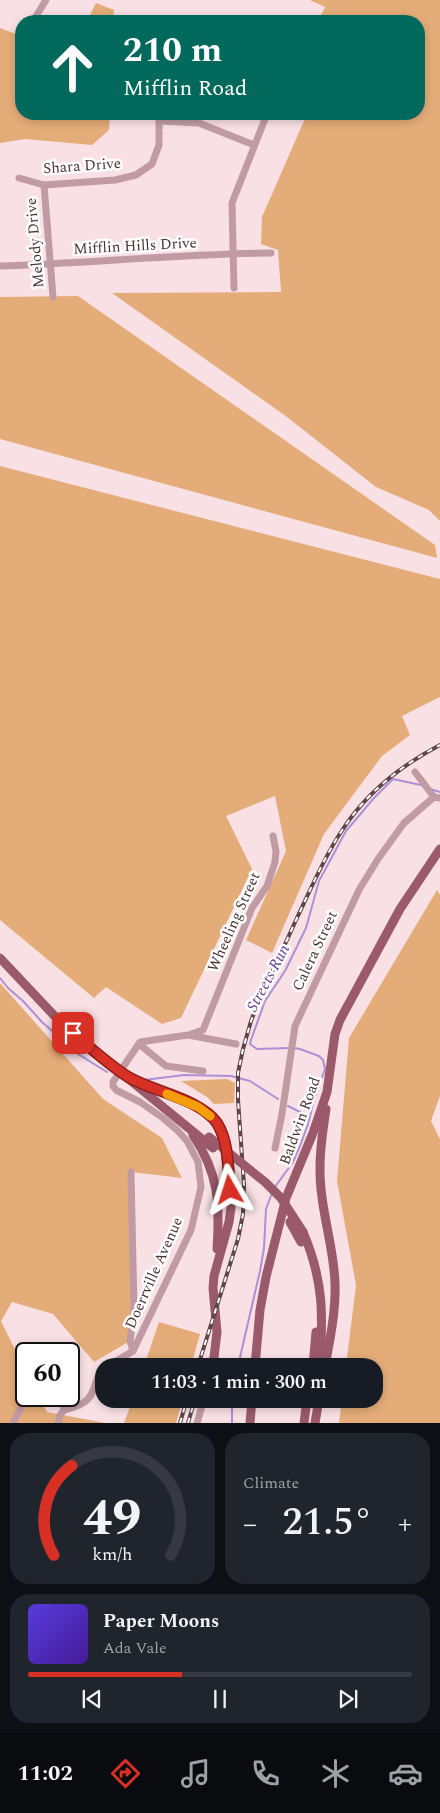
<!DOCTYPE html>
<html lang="en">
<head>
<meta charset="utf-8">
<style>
  body { margin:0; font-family:Spectral,serif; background:#20242c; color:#f1f3f6; height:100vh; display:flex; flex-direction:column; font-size:19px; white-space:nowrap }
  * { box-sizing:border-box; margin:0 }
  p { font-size:16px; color:#9ea1a6 }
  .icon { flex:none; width:28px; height:28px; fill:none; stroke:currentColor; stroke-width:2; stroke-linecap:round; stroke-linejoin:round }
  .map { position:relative; height:1423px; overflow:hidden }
  .drawer { display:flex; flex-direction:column; gap:10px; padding:10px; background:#0d0f14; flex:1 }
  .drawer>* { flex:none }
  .top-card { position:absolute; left:15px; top:15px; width:410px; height:105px; border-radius:20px; box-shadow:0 2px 8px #0003; background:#00695c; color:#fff; overflow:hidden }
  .speed { position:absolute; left:15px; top:1342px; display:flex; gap:10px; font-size:25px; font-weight:700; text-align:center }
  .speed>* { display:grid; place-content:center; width:65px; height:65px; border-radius:50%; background:#171b24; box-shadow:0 2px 8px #0003; line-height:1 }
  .speed .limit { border:2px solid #111; border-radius:8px; background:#fff; color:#111 }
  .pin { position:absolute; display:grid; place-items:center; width:42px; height:42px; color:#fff; margin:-21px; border-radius:10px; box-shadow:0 2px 8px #0006 }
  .me { position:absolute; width:55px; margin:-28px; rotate:354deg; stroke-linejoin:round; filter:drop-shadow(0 0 4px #0008) }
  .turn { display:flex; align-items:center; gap:18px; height:105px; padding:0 25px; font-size:22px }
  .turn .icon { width:65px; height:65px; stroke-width:2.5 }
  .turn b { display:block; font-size:35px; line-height:42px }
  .big { font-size:38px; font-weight:600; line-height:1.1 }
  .drawer .widget { flex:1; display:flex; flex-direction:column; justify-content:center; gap:8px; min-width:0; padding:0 18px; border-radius:20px; background:#20242c }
  .drawer .dial { align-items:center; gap:0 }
  .dial svg { height:130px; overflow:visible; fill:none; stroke:#363941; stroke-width:7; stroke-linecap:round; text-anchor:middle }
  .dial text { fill:#f1f3f6; stroke:none }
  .song { display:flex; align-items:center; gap:15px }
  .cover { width:60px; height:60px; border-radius:8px; background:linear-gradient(135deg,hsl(250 70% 55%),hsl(260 70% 35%)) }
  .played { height:5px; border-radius:2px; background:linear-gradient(90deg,#d93025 40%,#363941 40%) }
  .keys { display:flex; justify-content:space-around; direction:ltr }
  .heat { display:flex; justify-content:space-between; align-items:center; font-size:28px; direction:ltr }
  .drawer .tiles { flex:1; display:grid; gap:10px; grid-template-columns:1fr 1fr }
  .widget:last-child { grid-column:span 2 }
  .trip { position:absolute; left:95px; top:1358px; width:288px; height:50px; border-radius:20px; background:#171b24; box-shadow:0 2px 8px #0003; font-weight:600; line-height:50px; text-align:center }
  .tab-bar { display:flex; height:80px; justify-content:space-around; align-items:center; background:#090b0e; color:#9ea1a6 }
  .tab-bar .icon { width:35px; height:35px }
  .tab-bar .active { color:#d93025 }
  .tab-bar b { font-size:22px; color:#f1f3f6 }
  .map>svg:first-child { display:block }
  .green { fill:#e4ac78 }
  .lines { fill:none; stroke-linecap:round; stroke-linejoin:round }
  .stream { stroke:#ad8fd5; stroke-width:2 }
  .minor { stroke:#c19ba3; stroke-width:7 }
  .major { stroke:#9b5a6b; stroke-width:9 }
  .rail-casing { stroke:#5e454a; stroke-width:4 }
  .rail { stroke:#fff; stroke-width:2; stroke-dasharray:5.5; stroke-linecap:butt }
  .major-bridge { stroke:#9b5a6b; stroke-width:9 }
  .route-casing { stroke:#8d1f18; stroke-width:12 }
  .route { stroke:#d93025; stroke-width:9 }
  .slow { stroke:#f59e0b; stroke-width:9 }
  .labels { text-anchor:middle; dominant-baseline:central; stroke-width:5; stroke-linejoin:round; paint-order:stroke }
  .street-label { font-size:15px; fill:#483035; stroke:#fff }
  .water-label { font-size:16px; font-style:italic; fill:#643c8f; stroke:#fff }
</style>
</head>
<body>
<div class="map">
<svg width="440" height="1423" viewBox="0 0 440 1423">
  <rect width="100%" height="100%" fill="#f9e0e5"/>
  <g class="green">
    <polygon points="310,0 440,0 440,521 429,510 376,487 287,417 112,293 281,292 278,250 261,244 262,217 307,114 419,114 419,21 318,21 325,7"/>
    <polygon points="96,3 114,10 113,21 87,21"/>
    <polygon points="0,28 21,36 21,114 110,114 109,130 92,145 25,139 0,143"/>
    <polygon points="78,296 435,545 437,558 0,439 0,297"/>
    <polygon points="0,466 440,579 440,697 402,716 410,735 382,756 324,834 272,953 246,940 286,851 275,796 226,816 252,869 181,1018 162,1024 106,987 94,998 0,920"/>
    <polygon points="437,890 440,895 440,1096 431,1121 440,1139 440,1423 339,1423 342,1399 374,1399 374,1366 346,1366 356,1285 337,1181 349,1038"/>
    <polygon points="0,983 103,1099 162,1138 182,1178 131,1172 134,1310 130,1341 94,1362 53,1314 12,1302 1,1321 26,1372 26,1396 39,1396 47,1412 105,1423 0,1423"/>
    <polygon points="227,1079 235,1083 234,1103 214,1104 207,1097 181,1081"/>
    <polygon points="159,1322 200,1334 191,1366 144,1366"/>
    <polygon points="133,1399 183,1399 176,1423 124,1423"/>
  </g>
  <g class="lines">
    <g class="stream">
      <polyline points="430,789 440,792"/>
      <polyline points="0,978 8,988 23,1001 42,1022 78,1054 107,1072"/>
      <polyline points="289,1048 257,1049 250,1044 251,1040 265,1001 285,971 306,928 319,881 346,831 374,798 393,779 421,785"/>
      <polyline points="144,1080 184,1075 231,1076 250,1081 278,1099"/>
      <polyline points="288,1106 310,1117"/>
      <polyline points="275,1187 293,1162 300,1146 308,1124 314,1100 325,1069 323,1060 319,1056 300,1049 294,1048"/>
      <polyline points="238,1366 260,1271 264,1248 266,1209 272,1193"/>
      <polyline points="232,1399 232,1423"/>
    </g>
    <g class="minor">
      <polyline points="33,21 46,0"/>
      <polyline points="160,121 199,123 254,145"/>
      <polyline points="19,178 44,185 115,180 136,175 152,164 159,145 159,114"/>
      <polyline points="44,185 53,297"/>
      <path d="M 0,266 C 90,263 181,254 271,253"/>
      <polyline points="234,288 232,203 267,114"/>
      <polyline points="415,772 434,797"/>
      <polyline points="191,1034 203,1030 252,908 267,886 275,862 276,851 273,836"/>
      <polyline points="139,1044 166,1066 203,1071"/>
      <polyline points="275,1148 282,1114 295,1026 359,890 378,859 404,823 434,797 440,798"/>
      <polyline points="131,1172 134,1310 130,1341 133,1351"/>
      <polyline points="33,1354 37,1349 42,1354"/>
      <polyline points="108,1366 133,1351 191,1230 201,1187 198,1162 187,1141 177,1130 163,1118 140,1102 116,1090 113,1086 113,1082 140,1042 188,1035 236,1044"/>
      <path d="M 64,1410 C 93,1403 91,1396 100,1371 L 104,1369"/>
      <polyline points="13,1423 27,1396"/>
      <polyline points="58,1423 60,1415 64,1410 61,1396"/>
      <polyline points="197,1423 204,1399"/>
    </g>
    <g class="major">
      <polyline points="0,958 64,1026 213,1148"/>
      <polyline points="127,1076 152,1088 198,1107 216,1122 224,1141 231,1208 229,1222 214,1276 213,1288 217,1332 213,1366"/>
      <path d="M 193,1135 C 219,1174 220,1203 217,1249"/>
      <path d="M 303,1232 C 324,1281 323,1315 320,1366"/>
      <polyline points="255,1366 260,1310 266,1277 286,1198 313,1133 327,1092 335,1034 340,1020 400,909 440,849"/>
      <polyline points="313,1366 316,1332"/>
      <path d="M 325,1366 C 330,1339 336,1311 335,1283 C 334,1251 324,1221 321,1189 C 318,1162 322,1136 326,1109"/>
      <polyline points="250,1423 252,1399"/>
      <polyline points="304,1423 307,1399"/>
      <polyline points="315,1423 319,1399"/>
    </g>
    <g class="rail-casing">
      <g id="rail">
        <path d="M 198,1366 L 238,1239 L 243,1214 L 244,1185 L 238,1100 L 238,1073 L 243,1049 L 251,1021 C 264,987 281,954 296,920 C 310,891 323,859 341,832 C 365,794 400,766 440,745"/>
        <polyline points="180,1423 187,1399"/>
        <polyline points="188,1423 195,1399"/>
      </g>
    </g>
    <use href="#rail" class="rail"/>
    <g class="major-bridge">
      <polyline points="209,1137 265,1182 281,1198 303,1232"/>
      <polyline points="290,1222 301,1242"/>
    </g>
  </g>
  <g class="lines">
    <g class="route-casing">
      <path id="route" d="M 73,1033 C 88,1046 113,1068 130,1078 C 155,1092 200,1099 217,1123 C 229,1142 228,1169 230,1190"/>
    </g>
    <use href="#route" class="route"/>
    <polyline class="slow" points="167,1094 198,1107 210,1116"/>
  </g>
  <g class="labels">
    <g class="street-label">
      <text transform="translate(82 166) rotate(-4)">Shara Drive</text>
      <text transform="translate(35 243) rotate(-95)">Melody Drive</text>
      <text transform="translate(135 246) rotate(-3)">Mifflin Hills Drive</text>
      <text transform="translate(234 922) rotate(-66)">Wheeling Street</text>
      <text transform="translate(315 951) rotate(-65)">Calera Street</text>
      <text transform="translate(300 1121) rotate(-70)">Baldwin Road</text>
      <text transform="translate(154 1273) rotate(-66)">Doerrville Avenue</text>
    </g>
    <g class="water-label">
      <text transform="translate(268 978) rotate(-62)">Streets Run</text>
    </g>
  </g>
</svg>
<div class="speed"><div class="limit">60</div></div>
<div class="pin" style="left:73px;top:1033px;background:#d93025"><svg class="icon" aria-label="arrive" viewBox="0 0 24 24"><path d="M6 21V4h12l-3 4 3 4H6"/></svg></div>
<svg class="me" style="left:230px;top:1190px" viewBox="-20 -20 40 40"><path d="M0-17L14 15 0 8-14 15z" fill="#d93025" stroke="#fff" stroke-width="4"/></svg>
<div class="trip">11:03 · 1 min · 300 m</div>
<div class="top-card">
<div class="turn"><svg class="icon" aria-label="ahead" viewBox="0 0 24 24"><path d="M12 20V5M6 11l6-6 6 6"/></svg><div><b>210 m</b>Mifflin Road</div></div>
</div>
</div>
<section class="drawer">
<div class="tiles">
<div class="widget dial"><svg viewBox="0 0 100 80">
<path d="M14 69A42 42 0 1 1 86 69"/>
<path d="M14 69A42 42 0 0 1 25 14" stroke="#d93025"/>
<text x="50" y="56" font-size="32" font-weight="700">49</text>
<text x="50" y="72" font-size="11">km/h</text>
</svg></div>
<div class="widget"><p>Climate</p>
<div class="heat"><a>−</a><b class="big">21.5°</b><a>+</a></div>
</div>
<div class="widget">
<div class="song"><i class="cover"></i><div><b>Paper Moons</b><p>Ada Vale</p></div></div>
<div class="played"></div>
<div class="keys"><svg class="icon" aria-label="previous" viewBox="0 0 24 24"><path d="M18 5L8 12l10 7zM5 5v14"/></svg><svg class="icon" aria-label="pause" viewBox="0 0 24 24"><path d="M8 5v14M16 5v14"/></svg><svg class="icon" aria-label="next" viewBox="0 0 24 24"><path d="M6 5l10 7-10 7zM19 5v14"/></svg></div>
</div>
</div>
</section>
<nav class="tab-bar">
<b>11:02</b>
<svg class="icon active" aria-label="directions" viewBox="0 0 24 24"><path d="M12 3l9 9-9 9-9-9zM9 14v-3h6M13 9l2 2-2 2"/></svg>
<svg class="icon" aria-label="music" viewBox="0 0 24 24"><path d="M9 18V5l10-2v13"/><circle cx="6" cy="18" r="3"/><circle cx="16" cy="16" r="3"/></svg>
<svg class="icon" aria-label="phone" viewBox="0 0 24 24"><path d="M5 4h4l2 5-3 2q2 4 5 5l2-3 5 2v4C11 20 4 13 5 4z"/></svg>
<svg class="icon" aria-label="climate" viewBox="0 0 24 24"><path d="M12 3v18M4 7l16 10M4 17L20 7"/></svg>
<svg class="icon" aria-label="car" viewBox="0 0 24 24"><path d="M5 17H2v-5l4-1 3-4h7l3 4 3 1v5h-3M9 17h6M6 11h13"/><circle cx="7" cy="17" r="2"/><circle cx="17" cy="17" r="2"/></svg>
</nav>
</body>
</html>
